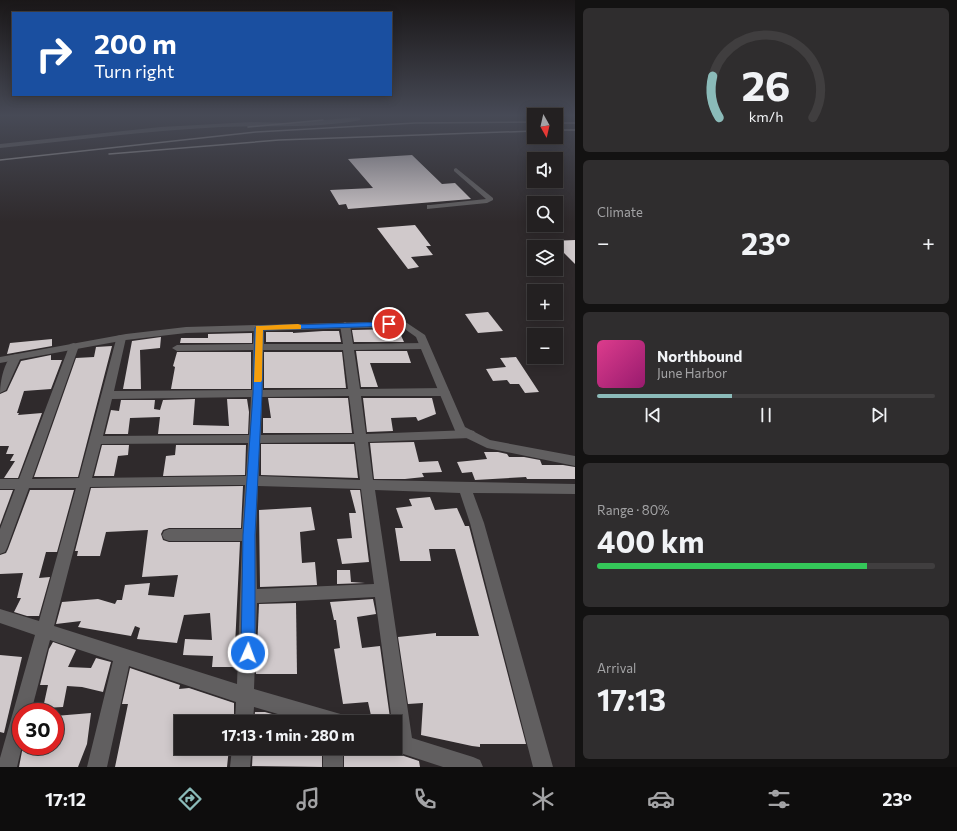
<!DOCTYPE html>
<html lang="en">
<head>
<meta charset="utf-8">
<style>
  body { margin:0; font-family:Commissioner,sans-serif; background:#2f2d2e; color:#f1f3f6; height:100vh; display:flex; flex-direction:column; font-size:15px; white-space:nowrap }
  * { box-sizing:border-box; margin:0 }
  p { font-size:13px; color:#a3a3a5 }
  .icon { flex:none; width:22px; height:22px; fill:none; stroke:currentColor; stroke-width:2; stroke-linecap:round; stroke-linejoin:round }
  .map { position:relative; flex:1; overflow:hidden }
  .panel { display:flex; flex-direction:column; gap:8px; padding:8px; background:#131212; width:382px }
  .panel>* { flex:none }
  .hud { position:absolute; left:12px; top:12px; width:380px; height:84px; border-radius:0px; box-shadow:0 2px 10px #0003,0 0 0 1px #403e3f; background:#1a4fa0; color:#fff; overflow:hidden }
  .needle { width:26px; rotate:172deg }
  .buttons { position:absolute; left:527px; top:108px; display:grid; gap:8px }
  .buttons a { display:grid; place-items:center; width:36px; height:36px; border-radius:0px; background:#232021; box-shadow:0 2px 10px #0003,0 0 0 1px #403e3f; font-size:20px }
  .speed { position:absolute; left:12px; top:703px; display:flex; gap:8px; font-size:20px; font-weight:700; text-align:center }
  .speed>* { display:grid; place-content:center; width:52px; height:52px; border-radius:50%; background:#232021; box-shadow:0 2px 10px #0003,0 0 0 1px #403e3f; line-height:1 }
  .speed .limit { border:6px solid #d22; background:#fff; color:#111 }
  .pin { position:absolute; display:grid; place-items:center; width:34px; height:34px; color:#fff; margin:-17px; border:2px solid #fff; border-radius:50%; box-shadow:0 1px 4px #0007 }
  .me { position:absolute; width:44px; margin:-22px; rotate:2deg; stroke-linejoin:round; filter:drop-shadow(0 0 3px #0008) }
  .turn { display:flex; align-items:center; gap:14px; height:84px; padding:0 16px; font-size:18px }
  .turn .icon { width:52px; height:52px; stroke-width:2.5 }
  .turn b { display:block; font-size:28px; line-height:34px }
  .big { font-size:30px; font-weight:700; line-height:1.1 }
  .panel .card { flex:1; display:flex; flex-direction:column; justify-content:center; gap:6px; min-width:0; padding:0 14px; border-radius:6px; background:#2f2d2e }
  .panel .dial { align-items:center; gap:0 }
  .dial svg { height:104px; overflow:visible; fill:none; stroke:#403e3f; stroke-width:7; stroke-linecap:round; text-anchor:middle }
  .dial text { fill:#f1f3f6; stroke:none }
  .song { display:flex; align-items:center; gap:12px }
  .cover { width:48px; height:48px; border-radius:6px; background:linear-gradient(135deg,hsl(330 70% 55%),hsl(320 70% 35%)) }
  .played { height:4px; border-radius:2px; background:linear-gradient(90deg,#8bbbb9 40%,#403e3f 40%) }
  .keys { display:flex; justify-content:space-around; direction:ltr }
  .heat { display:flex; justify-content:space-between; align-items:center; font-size:22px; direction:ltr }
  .charge { height:6px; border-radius:3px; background:linear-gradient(90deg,#34c759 80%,#403e3f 0) }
  .trip { position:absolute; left:174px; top:715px; width:228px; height:40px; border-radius:0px; background:#232021; box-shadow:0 2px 10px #0003,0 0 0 1px #403e3f; font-weight:700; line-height:40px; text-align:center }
  .menu { display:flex; height:64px; justify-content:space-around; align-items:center; background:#0e0d0d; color:#a3a3a5 }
  .menu .icon { width:28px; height:28px }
  .menu .on { color:#8bbbb9 }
  .menu b { font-size:18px; color:#f1f3f6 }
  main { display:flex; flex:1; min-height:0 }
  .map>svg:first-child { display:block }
  .building { fill:#d0c9cb }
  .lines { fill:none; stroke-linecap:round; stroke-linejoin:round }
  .minor { fill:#615f60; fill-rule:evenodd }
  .tertiary { fill:#615f60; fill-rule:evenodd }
  .rail { stroke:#928f90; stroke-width:1.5 }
  .route { fill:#1a73e8; stroke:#114b97 }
  .slow { fill:#f59e0b }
</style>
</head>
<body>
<main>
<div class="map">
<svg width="575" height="767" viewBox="0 0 575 767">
  <rect width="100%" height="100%" fill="#2f2a2c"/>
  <g class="building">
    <polygon points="412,155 442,184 455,183 471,199 348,209 346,204 339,205 330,190 373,188 348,159"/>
    <polygon points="415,225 431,246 426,246 433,255 411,257 419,267 408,269 377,228"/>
    <polygon points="575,240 575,264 552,241"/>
    <polygon points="488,312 503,331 478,333 465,314"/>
    <polygon points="398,329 404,342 354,342 352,330"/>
    <polygon points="323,331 339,331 341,342 266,342 266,332 293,332 293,333"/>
    <polygon points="252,333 252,343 180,343 181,338 208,338 208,334"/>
    <polygon points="161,337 160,348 140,350 141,389 123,389 132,341"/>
    <polygon points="52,339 52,346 7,354 10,343"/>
    <polygon points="112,346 78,477 34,477 76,358 94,357 96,347"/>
    <polygon points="356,351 407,351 411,363 370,363 378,387 361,387"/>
    <polygon points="177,352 251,352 251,389 171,389 175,367 173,366"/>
    <polygon points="264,352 342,352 346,388 264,388"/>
    <polygon points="51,355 51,360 62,360 51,389 24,391 17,413 19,413 18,415 42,413 18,478 4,478 15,461 10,461 14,454 6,454 9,446 0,446 0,394 7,391 21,361"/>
    <polygon points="516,357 539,392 525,393 519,384 510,384 507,380 493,381 486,369 506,367 500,358"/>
    <polygon points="268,398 348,398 352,433 263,433 263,418 271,418"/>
    <polygon points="363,398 432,398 436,414 418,421 416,417 391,418 393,431 367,432"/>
    <polygon points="195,399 193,425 229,426 227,399 247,399 249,412 248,434 158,434 160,417 130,418 128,434 105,434 111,410 119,411 121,400 155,400 154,409 160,410 163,400"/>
    <polygon points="414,442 419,462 438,461 442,472 422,473 424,477 405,479 374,479 370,443"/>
    <polygon points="261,444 354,444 358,478 261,475"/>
    <polygon points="102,445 129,445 128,455 118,456 114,476 94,476"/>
    <polygon points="176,445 246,445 245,475 163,476 166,456 175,455"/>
    <polygon points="484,452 498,452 507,454 509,457 524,457 540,460 542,465 563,465 575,467 575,479 527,479 526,477 475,480 472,472 462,473 457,462 487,459"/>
    <polygon points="243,486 241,528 169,528 163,530 161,534 163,540 169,542 240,542 234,667 212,667 213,656 183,655 185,639 212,640 210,613 184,615 177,643 137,639 140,628 135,626 131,636 78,627 81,621 56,624 62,602 98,599 115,604 117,600 122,600 125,585 150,583 148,595 174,597 178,575 142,577 148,530 106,532 100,556 77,556 78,551 75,551 91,488"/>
    <polygon points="0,490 13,490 0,525"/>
    <polygon points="30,490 74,490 57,552 46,552 39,578 50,577 39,616 27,616 14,612 21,598 17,598 23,573 0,574 0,555 6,553 8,549"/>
    <polygon points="350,490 360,490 369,562 342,564 337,539 352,538 349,513 356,513"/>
    <polygon points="430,497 435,510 457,508 465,526 469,526 526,744 480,744 480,747 472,746 421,735 423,703 408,704 398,637 436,633 436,636 479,636 455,549 429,549 431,561 400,561 395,528 403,528 396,508 412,506 409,499"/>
    <polygon points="311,507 315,530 300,532 302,563 315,562 317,585 260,587 259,510"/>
    <polygon points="337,570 350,570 351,582 365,583 337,584"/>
    <polygon points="373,599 376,614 357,617 362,648 380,646 390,718 372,720 368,702 343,704 334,649 340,648 336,620 334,620 330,602"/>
    <polygon points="296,603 297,674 256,674 259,604"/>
    <polygon points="53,642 76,650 68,667 91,668 96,658 111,662 103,692 82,687 67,686 63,707 43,708 48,685 40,685 49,649"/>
    <polygon points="0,655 22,657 4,733 0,732"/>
    <polygon points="130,668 180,685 179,689 189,688 234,703 234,722 181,722 181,748 229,748 227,767 115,767 128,704 122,704"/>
    <polygon points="255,712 265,712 286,718 286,722 254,722"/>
    <polygon points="91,713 87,744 78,767 19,767 23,746 55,746 55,716"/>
    <polygon points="253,748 322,748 322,767 252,766"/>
    <polygon points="344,748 363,748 364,753 398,754 419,761 420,767 344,767"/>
  </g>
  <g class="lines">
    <g class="minor">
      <path d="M 359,117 L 361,120 C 315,129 268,125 221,127 C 147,131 74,140 0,148 L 0,144 L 161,127 L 251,122 L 290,123 Z"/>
      <polygon points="456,168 493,198 493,200 487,203 427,209 427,205 430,205 486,199 454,171 454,169"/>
      <path d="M 345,322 L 350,325 L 353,344 L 424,343 L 429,346 L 424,349 L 354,350 L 360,389 L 444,388 L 450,392 L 444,396 L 361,396 L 366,434 L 470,430 L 474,431 L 476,434 L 474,437 L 470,438 L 368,442 L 373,480 L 575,484 L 575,494 L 473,493 L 484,523 L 553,767 L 533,767 L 470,523 L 460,493 L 375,490 L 412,738 L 473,757 L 480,760 L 483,767 L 443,767 L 388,749 L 395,748 L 395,722 L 392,722 L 375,597 L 257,603 L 254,689 L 337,713 L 344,715 L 346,722 L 305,722 L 254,707 L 253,722 L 235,722 L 236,702 L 129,666 L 107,767 L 87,767 L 113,661 L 50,640 L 31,712 L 21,712 L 21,746 L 22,746 L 17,767 L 0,767 L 0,758 L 35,635 L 0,623 L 0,609 L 39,621 L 76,488 L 29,488 L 7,548 L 5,552 L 0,554 L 0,529 L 15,489 L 0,489 L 0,479 L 19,479 L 70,344 L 74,343 L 79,346 L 32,479 L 79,478 L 117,336 L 121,335 L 126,338 L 114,391 L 252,390 L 253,350 L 177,351 L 172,348 L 177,345 L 253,344 L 254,328 L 259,325 L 264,328 L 264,344 L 343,344 L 340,325 ZM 263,350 L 343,350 L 348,389 L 263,390 ZM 349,396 L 354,434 L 261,435 L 262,397 ZM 251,397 L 249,435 L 103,436 L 112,399 ZM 355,442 L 360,480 L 259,476 L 260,443 ZM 248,443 L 246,476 L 92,478 L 101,444 ZM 229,485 L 245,485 L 242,529 L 169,529 L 164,531 L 162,535 L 164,539 L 169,541 L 242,541 L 237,684 L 54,626 L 90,487 ZM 258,486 L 361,489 L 374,584 L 257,589 L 256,535 Z"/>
      <path d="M 16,354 L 21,357 L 6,390 L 0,393 C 0,383 4,357 16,354 Z"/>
      <polygon points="232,748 252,748 250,767 230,767"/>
      <rect x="323" y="748" width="20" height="19"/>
    </g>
    <polygon class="tertiary" points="404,321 425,335 465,427 490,440 575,456 575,466 487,448 456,433 416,337 402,327 186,333 126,340 0,363 0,357 126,334 186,327"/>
    <g class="rail">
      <polyline points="556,123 575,123"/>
      <polyline points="248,127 323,120"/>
      <polyline points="556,130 575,130"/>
      <polyline points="109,154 279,140 534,131"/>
      <polyline points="0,160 256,132 415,123 534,122"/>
    </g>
  </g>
  <linearGradient id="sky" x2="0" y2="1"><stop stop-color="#1a1718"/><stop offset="0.52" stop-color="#474a56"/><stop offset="1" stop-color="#474a56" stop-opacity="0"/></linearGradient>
  <rect width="575" height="222" fill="url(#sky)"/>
  <polygon class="route" points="389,322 392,322 392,326 263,330 262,394 255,535 255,653 253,658 248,660 243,658 241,653 243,535 253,394 255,328 259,326"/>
  <polygon class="slow" points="298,324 301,325 301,329 263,330 262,380 261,382 254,382 256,326"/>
</svg>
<div class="buttons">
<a><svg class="needle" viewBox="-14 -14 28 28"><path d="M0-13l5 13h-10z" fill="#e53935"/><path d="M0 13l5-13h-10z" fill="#a3a3a5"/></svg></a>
<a><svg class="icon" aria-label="sound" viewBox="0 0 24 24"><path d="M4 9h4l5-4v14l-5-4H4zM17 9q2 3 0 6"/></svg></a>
<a><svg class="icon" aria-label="search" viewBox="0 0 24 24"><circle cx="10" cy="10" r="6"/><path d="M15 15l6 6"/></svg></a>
<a><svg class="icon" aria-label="layers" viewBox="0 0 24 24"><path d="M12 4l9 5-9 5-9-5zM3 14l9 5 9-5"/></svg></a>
<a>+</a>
<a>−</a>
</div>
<div class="speed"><div class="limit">30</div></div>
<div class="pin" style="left:389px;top:324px;background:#d93025"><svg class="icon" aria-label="arrive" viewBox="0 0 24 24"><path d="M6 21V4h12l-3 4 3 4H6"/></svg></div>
<svg class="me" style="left:248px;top:653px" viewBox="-20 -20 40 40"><circle r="17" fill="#1a73e8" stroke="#fff" stroke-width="3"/><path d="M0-11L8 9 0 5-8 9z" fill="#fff"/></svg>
<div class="trip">17:13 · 1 min · 280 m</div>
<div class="hud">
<div class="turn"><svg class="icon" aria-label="right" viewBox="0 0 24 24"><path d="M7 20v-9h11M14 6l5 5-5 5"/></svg><div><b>200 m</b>Turn right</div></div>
</div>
</div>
<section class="panel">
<div class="card dial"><svg viewBox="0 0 100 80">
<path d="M14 69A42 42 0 1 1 86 69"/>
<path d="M14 69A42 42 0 0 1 9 37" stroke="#8bbbb9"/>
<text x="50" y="56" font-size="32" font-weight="700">26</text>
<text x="50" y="72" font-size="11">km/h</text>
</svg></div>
<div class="card"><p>Climate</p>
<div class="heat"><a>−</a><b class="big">23°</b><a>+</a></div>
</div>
<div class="card">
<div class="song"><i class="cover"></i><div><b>Northbound</b><p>June Harbor</p></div></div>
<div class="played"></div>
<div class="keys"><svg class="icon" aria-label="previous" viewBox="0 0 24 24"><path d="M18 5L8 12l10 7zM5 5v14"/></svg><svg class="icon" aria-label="pause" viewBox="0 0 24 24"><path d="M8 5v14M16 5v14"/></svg><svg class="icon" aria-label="next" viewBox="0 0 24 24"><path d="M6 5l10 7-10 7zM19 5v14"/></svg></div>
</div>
<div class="card"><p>Range · 80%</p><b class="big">400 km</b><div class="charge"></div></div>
<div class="card"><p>Arrival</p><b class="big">17:13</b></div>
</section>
</main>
<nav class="menu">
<b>17:12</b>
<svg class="icon on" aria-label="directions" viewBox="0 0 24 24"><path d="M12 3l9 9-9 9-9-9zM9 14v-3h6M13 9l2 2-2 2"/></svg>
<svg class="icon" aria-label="music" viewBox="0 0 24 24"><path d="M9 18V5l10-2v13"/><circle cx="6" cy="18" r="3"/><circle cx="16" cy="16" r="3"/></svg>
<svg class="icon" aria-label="phone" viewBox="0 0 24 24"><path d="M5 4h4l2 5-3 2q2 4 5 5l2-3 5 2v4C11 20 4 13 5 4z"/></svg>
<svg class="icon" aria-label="climate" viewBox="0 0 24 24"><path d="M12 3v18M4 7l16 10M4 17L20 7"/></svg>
<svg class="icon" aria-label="car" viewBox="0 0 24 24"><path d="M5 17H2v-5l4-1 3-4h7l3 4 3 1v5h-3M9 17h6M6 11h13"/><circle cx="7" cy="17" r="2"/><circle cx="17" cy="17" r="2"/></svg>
<svg class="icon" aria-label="filters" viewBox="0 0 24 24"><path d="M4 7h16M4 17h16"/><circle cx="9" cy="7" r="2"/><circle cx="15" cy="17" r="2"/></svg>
<b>23°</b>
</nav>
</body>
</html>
